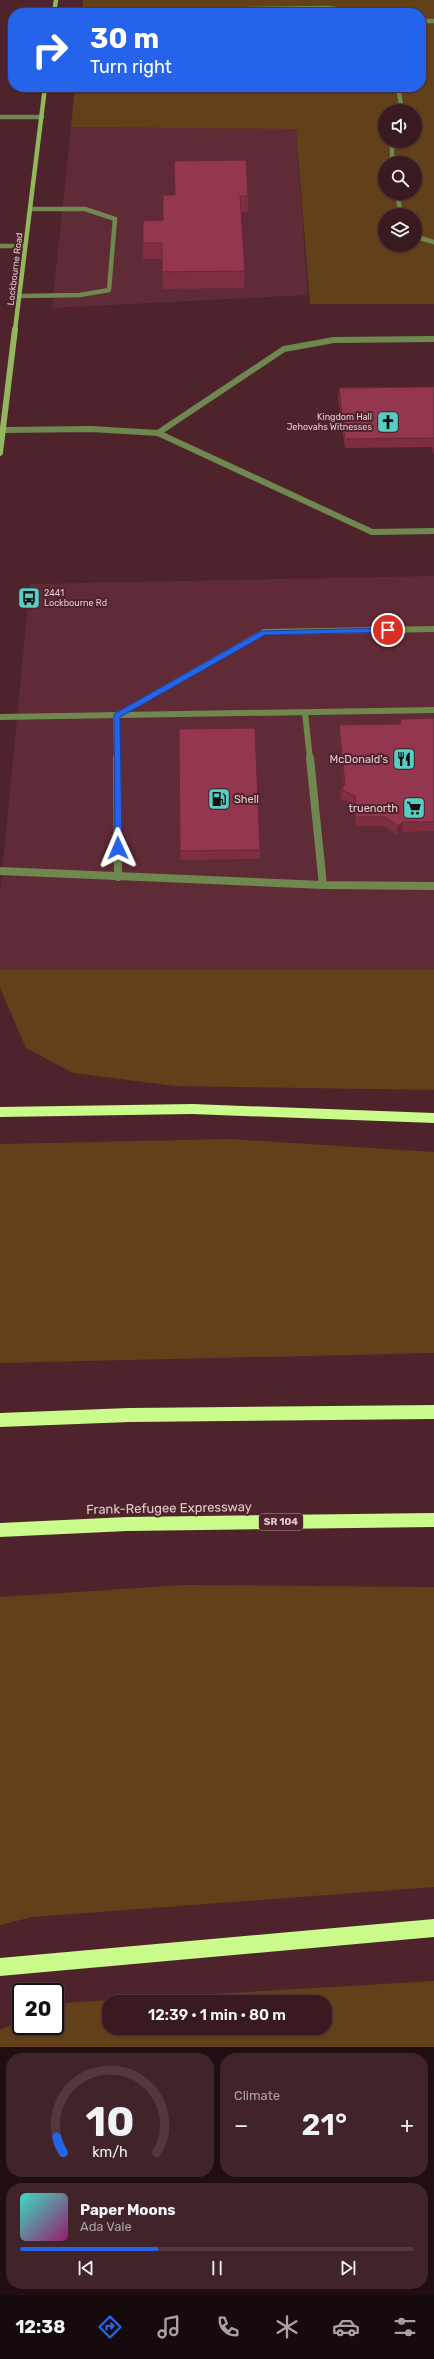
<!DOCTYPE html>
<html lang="en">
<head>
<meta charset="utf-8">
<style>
  body { margin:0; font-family:Rubik,sans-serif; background:#41232a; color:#f1f3f6; height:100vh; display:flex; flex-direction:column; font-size:15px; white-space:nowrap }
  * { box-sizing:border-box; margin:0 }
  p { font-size:13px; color:#aba1a5 }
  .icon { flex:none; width:22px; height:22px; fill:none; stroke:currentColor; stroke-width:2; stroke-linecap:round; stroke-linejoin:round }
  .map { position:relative; height:2047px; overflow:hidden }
  .drawer { display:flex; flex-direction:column; gap:6px; padding:6px; background:#200e12; flex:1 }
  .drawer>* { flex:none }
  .guide { position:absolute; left:8px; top:8px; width:418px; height:84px; border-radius:16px; box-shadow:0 1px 3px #0004,0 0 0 1px #54383f; background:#2563eb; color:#fff; overflow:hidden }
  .tools { position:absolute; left:378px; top:104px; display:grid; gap:8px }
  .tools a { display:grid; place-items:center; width:44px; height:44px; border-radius:50%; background:#3a1a21; box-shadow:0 1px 3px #0004,0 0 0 1px #54383f; font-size:20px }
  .speed { position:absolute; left:12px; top:1983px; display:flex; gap:8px; font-size:20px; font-weight:700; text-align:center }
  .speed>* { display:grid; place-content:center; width:52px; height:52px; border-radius:50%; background:#3a1a21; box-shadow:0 1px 3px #0004,0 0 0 1px #54383f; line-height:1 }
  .speed .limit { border:2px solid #111; border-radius:6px; background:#fff; color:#111 }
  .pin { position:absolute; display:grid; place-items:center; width:34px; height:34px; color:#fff; margin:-17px; border:2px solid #fff; border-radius:50%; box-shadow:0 1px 4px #0007 }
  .me { position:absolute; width:44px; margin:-22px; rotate:359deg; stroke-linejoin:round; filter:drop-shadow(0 0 3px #0008) }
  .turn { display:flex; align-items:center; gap:14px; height:84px; padding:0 16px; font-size:18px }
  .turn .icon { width:52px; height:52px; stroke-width:2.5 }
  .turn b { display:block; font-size:28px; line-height:34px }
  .big { font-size:30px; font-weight:600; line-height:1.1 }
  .drawer .tile { flex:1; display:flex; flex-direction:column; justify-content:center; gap:6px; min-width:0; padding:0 14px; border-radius:16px; background:#41232a }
  .drawer .dial { align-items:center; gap:0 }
  .dial svg { height:104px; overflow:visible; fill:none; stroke:#54383f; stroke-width:7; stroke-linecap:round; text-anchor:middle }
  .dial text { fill:#f1f3f6; stroke:none }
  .song { display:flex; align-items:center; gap:12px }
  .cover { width:48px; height:48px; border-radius:6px; background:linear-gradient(135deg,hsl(170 70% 55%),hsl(320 70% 35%)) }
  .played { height:4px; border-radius:2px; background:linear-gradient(90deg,#2563eb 35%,#54383f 35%) }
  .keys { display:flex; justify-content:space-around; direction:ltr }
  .heat { display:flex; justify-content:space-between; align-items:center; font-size:22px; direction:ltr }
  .drawer .tiles { flex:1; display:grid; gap:6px; grid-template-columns:1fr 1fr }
  .tile:last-child { grid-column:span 2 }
  .trip { position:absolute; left:102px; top:1995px; width:230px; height:40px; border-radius:16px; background:#3a1a21; box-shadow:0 1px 3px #0004,0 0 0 1px #54383f; font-weight:600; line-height:40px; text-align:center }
  .dock { display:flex; height:64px; justify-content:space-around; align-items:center; background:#170a0d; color:#aba1a5 }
  .dock .icon { width:28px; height:28px }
  .dock .on { color:#2563eb }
  .dock b { font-size:18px; color:#f1f3f6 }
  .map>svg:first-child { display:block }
  .built { fill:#5e2b36 }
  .green { fill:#61401a; fill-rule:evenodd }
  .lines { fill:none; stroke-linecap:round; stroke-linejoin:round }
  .service-far2 { stroke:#6f8850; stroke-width:4.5 }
  .service-far1 { stroke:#6f8850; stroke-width:6 }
  .service { stroke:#6f8850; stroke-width:8 }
  .tertiary { stroke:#6f8850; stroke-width:4.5 }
  .secondary-far1 { stroke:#91b85d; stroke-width:4.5 }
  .secondary { stroke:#91b85d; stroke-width:6 }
  .motorway { fill:#cafb8b; fill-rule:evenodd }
  .wall { fill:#7f2e42 }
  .shaded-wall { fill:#682636 }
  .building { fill:#94364d; stroke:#682636 }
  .route { fill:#2563eb; stroke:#184099 }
  .labels { text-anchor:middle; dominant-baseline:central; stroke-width:4; stroke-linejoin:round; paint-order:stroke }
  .far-street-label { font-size:9px; fill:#e6c9cd; stroke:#4e232c }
  .far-poi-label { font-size:9px; fill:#e6c9cd; stroke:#4e232c; text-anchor:end }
  .shield { fill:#4e232c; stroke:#b8979d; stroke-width:1 }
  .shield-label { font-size:10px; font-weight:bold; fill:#e6c9cd }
  .poi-label { font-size:11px; fill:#e6c9cd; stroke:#4e232c; text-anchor:end }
  .near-street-label { font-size:13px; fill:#e6c9cd; stroke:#4e232c }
</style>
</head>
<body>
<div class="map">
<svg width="434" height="2047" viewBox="0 0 434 2047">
  <rect width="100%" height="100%" fill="#4e232c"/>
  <g class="built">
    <polygon points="71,127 296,129 308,295 52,308"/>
    <polygon points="434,576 434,970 0,970 0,893 30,584"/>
  </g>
  <g class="green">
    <path d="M 83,0 L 434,0 L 434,304 L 310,304 L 296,129 L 71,127 L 75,87 L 421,87 L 421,13 L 82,13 ZM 385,111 L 415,111 L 415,141 L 385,141 ZM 385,163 L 415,163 L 415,193 L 385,193 ZM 385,215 L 415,215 L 415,245 L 385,245 Z"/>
    <polygon points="0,970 434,970 434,1090 175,1086 73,1073 26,1048 0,988"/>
    <polygon points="229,1139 434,1152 434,1353 0,1363 0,1144"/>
    <polygon points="184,1585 434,1587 434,1887 32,1917 0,1925 0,1597"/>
    <path d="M 434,1981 L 434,2047 L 0,2047 L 0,2030 L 21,2021 L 21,2026 L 55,2026 L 55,2005 L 60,2003 ZM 109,2002 L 325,2002 L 325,2028 L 109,2028 Z"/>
  </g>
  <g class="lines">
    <g class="service-far2">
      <polyline points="54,12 327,8 373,13"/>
      <polyline points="421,21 434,21"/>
      <polyline points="398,87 402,111"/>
      <polyline points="392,141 392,163"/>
      <polyline points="397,193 401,215"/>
      <polyline points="415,232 420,238 434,242"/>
      <polyline points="0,246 25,246"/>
      <polyline points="20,296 80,295 109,290 115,219 85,209 31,209"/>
    </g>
    <g class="service-far1">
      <polyline points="4,430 91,429 158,433 372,532 434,531"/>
      <polyline points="158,433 284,349 334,340 434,339"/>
      <polyline points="305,713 310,759"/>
      <polyline points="0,717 434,710"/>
      <polyline points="117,759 116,716 264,632 434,629"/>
    </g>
    <g class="service">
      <polyline points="117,758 118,877"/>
      <polyline points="310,758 323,885"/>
      <polyline points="0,871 323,885 434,886"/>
    </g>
    <polyline class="tertiary" points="0,117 42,117"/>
    <g class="secondary-far1">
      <polyline points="54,13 56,0"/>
      <polyline points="15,330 45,87"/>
    </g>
    <polyline class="secondary" points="0,453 15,329"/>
    <g class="motorway">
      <polygon points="192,1104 434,1113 434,1123 192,1114 0,1117 0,1107"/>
      <polygon points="434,1405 434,1419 129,1422 0,1427 0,1413 129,1408"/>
      <polygon points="434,1513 434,1527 127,1531 0,1537 0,1523 127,1517"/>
      <polygon points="434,1919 434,1937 0,1976 0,1958"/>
    </g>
  </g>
  <g class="wall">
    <polygon points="175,195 248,196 248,212 241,212 245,271 244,288 163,289 162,259 143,259 143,243 163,220"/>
    <polygon points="434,387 434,455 432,447 345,448 338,397 339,388"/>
    <polygon points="434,718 434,831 402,832 397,835 384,826 356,826 354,806 340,798 341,789 344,786 339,734 339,725 399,724 400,719"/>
    <polygon points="179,729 260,850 260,859 180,860"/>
  </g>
  <polygon class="shaded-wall" points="403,822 402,832 397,835 398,826"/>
  <g class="building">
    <polygon points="246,160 248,196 240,196 245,271 162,272 162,243 143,243 143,221 163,220 163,195 175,195 174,161"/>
    <polygon points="434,387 434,440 434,438 345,439 339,388"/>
    <polygon points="434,718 434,822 403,822 398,826 385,817 356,817 355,796 341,789 345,785 339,725 401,724 400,719"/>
    <polygon points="255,728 260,850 180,851 179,729"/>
  </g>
  <polygon class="route" points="388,628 390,628 390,632 265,635 120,717 122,848 118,850 115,850 114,714 261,631"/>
  <defs>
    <g id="church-square" transform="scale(1.15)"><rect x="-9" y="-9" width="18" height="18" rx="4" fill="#55cec4" stroke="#4e232c"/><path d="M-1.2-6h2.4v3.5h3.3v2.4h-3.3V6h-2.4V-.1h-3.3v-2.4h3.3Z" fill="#111"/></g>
    <g id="bus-square" transform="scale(1.15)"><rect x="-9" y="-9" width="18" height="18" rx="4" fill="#55cec4" stroke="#4e232c"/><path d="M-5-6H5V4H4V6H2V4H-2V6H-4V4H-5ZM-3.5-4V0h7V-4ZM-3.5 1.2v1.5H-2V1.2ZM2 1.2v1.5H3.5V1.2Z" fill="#111"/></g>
    <g id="restaurant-square" transform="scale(1.15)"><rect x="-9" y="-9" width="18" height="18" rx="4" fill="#55cec4" stroke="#4e232c"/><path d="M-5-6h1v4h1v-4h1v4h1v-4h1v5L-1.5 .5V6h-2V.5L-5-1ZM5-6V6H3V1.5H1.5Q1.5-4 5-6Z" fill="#111"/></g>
    <g id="fuel-square" transform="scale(1.15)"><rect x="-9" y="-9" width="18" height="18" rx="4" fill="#55cec4" stroke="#4e232c"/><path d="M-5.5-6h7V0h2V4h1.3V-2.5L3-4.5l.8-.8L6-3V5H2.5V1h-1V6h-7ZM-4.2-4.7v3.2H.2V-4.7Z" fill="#111"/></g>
    <g id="supermarket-square" transform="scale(1.15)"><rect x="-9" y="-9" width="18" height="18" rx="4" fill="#55cec4" stroke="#4e232c"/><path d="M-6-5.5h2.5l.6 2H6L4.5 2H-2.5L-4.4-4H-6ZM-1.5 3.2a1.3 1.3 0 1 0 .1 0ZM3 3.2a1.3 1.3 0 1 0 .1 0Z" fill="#111"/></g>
  </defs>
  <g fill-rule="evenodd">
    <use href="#church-square" x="388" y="422"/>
    <use href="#bus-square" x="29" y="598"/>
    <use href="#restaurant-square" x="404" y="759"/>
    <use href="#fuel-square" x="219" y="799"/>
    <use href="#supermarket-square" x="414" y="808"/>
  </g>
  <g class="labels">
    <g class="far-street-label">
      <text transform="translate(15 269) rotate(-83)">Lockbourne Road</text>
    </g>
    <g class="far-poi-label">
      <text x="372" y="417">Kingdom Hall<tspan x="372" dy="10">Jehovahs Witnesses</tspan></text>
      <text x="44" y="593" text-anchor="start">2441<tspan x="44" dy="10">Lockbourne Rd</tspan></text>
    </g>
    <rect class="shield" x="259" y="1514" width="44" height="16" rx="3"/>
    <g class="shield-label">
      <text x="281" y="1522">SR 104</text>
    </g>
    <g class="poi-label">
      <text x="388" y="759">McDonald's</text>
      <text x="234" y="799" text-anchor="start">Shell</text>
      <text x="398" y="808">truenorth</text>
    </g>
    <g class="near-street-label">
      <text transform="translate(169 1508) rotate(-1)">Frank-Refugee Expressway</text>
    </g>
  </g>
</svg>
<div class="tools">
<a><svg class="icon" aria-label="sound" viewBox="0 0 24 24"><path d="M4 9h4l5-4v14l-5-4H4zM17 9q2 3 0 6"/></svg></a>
<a><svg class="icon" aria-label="search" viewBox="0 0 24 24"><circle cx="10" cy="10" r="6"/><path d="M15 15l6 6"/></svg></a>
<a><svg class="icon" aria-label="layers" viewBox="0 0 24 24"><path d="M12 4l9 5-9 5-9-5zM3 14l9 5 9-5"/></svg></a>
</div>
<div class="speed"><div class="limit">20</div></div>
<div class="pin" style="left:388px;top:630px;background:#d93025"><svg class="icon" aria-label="arrive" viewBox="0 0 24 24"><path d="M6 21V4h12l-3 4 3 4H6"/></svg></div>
<svg class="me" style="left:118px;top:848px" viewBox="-20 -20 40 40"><path d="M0-17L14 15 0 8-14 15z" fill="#2563eb" stroke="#fff" stroke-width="4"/></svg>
<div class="trip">12:39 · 1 min · 80 m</div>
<div class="guide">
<div class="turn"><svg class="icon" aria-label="right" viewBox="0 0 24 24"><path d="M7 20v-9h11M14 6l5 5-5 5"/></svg><div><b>30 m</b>Turn right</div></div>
</div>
</div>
<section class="drawer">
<div class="tiles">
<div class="tile dial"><svg viewBox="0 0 100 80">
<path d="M14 69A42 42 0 1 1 86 69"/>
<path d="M14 69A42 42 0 0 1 9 57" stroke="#2563eb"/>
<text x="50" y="56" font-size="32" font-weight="700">10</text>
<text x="50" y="72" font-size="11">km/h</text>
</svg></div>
<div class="tile"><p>Climate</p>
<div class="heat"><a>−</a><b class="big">21°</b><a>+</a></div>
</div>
<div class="tile">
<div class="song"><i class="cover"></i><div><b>Paper Moons</b><p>Ada Vale</p></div></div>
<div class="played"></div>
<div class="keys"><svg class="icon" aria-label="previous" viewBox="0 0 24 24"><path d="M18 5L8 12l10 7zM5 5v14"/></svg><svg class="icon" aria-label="pause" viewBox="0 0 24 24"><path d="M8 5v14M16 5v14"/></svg><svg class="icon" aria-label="next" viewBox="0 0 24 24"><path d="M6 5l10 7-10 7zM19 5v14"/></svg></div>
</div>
</div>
</section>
<nav class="dock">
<b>12:38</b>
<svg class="icon on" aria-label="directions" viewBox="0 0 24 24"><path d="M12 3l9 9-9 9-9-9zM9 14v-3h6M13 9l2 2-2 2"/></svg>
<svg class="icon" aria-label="music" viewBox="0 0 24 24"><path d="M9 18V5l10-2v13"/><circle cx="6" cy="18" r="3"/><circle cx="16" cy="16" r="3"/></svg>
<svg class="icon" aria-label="phone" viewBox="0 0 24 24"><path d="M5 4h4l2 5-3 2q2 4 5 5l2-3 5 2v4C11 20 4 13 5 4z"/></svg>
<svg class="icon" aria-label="climate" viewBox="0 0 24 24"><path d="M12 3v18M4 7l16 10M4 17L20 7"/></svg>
<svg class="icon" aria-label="car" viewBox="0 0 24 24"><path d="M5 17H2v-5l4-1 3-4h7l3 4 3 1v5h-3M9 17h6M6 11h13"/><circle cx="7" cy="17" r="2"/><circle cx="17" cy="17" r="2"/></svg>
<svg class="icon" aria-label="filters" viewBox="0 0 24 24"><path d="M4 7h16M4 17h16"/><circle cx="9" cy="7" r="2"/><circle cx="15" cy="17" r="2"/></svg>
</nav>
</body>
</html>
